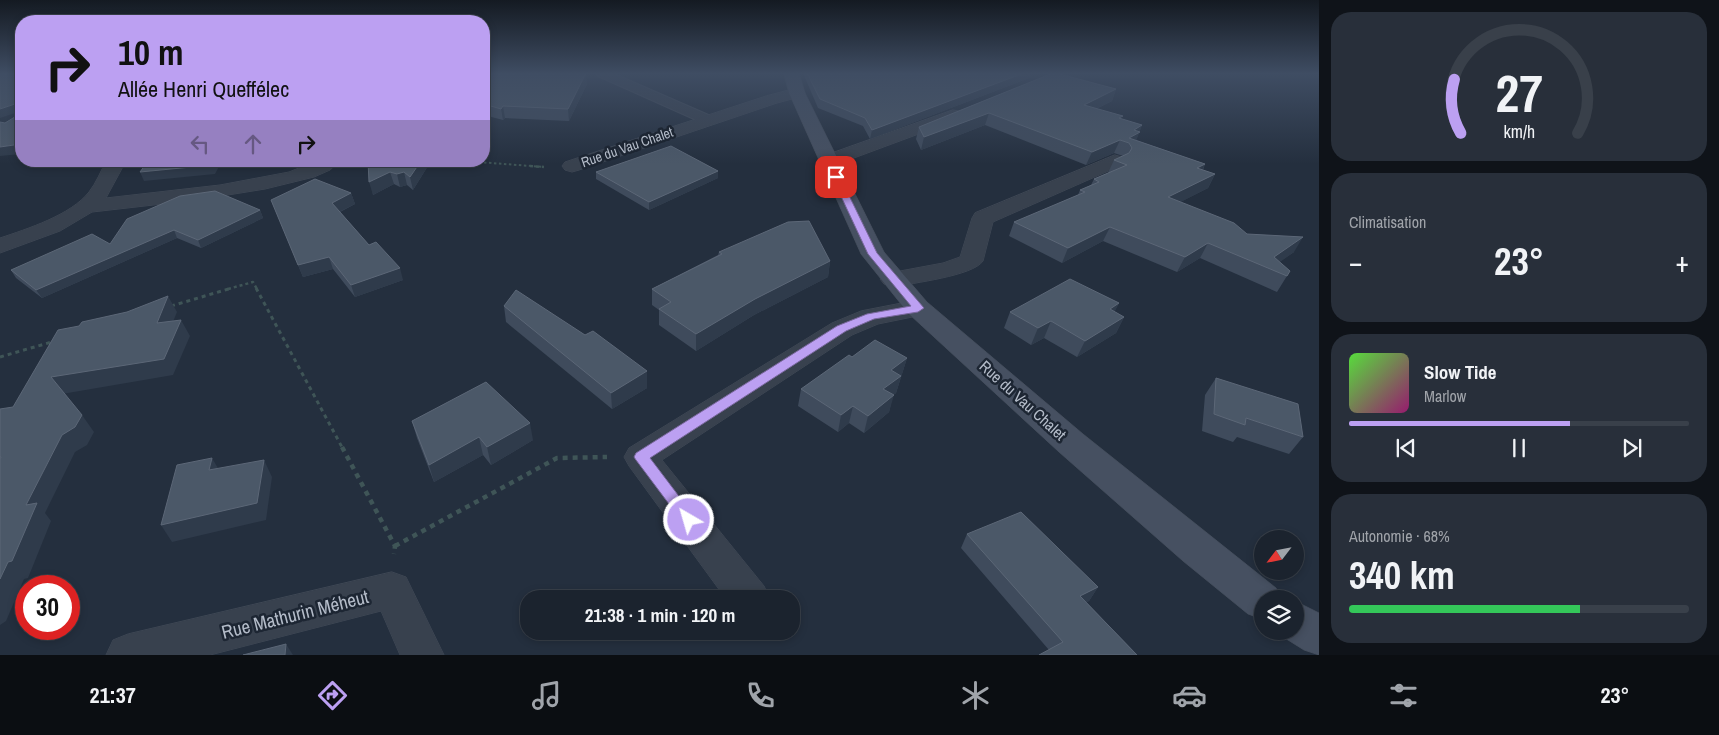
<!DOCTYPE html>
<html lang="fr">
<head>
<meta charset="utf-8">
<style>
  body { margin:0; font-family:"Archivo Narrow",sans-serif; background:#282f3a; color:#f1f3f6; height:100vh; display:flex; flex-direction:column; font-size:19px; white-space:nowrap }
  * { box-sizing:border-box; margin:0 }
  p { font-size:16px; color:#a0a4aa }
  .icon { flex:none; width:28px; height:28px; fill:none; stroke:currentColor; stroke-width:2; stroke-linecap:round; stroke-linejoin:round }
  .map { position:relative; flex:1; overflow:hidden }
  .panel { display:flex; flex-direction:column; gap:12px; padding:12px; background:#0f1319; width:400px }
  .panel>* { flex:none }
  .banner { position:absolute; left:15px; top:15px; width:475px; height:152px; border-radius:20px; box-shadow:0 2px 8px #0003,0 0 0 1px #39404a; background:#bca0f2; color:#111; overflow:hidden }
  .needle { width:32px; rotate:238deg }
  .controls { position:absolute; left:1254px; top:530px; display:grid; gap:10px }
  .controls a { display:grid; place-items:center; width:50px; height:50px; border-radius:50%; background:#1b232e; box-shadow:0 2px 8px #0003,0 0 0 1px #39404a; font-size:25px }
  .speed { position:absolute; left:15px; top:575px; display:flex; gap:10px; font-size:25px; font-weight:700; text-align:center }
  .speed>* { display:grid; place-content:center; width:65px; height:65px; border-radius:50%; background:#1b232e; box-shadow:0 2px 8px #0003,0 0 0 1px #39404a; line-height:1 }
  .speed .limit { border:8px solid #d22; background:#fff; color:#111 }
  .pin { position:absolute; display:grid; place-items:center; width:42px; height:42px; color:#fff; margin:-21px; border-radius:10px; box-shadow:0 2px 8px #0006 }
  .me { position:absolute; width:55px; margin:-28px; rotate:322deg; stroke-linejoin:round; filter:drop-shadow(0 0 4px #0008) }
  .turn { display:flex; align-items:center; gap:18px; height:105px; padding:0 20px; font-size:22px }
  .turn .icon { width:65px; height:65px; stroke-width:2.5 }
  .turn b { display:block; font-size:35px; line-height:42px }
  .lanes { display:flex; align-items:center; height:48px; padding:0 20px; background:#0003; justify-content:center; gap:25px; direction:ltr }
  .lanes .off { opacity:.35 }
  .big { font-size:38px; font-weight:700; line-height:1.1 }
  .panel .widget { flex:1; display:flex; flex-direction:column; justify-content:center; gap:8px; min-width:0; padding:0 18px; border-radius:20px; background:#282f3a }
  .panel .dial { align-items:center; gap:0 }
  .dial svg { height:130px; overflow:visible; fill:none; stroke:#39404a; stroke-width:7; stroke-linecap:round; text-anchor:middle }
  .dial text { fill:#f1f3f6; stroke:none }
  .song { display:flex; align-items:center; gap:15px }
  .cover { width:60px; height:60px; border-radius:8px; background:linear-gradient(135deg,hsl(110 70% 55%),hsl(320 70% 35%)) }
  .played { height:5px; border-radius:2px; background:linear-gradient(90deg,#bca0f2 65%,#39404a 65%) }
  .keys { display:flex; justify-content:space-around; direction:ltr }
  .heat { display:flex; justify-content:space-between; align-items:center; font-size:28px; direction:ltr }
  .charge { height:8px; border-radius:4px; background:linear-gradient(90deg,#34c759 68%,#39404a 0) }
  .trip { position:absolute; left:520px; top:590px; width:280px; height:50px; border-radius:20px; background:#1b232e; box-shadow:0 2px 8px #0003,0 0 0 1px #39404a; font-weight:700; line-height:50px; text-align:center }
  .tabs { display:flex; height:80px; justify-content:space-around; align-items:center; background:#0b0e12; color:#a0a4aa }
  .tabs .icon { width:35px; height:35px }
  .tabs .on { color:#bca0f2 }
  .tabs b { font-size:22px; color:#f1f3f6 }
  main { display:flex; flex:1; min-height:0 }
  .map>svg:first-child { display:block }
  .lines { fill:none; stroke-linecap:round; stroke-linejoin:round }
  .lane-casing { stroke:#414a57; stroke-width:2 }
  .street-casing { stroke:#414a57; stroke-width:1 }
  .secondary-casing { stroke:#414a57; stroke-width:1 }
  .path-far3 { stroke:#3f5557; stroke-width:2; stroke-dasharray:2.5 2.5; stroke-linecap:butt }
  .path-far2 { stroke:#3f5557; stroke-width:2.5; stroke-dasharray:3 3; stroke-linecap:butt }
  .path-far1 { stroke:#3f5557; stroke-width:3; stroke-dasharray:4 4; stroke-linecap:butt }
  .path { stroke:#3f5557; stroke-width:4.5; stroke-dasharray:5 5; stroke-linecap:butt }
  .lane { fill:#38414e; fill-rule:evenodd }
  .street { fill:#38414e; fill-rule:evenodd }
  .secondary { fill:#465061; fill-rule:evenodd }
  .wall { fill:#3f4b5c }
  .shaded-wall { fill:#2f3b4b }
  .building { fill:#4b5868; stroke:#5c6777 }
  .route { fill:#bca0f2; stroke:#7a689d }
  .labels { text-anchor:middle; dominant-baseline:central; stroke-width:5; stroke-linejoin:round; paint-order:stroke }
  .far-street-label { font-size:14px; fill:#b4bcc9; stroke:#1d2633 }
  .street-label { font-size:16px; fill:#b4bcc9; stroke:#1d2633 }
  .near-street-label { font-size:19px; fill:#b4bcc9; stroke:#1d2633 }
</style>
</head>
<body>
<main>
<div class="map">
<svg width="1319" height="655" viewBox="0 0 1319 655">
  <rect width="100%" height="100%" fill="#242f3e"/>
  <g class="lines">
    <g class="lane-casing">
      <polygon id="lane" points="596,73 612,73 713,117 715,120 713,123 703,123 598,76"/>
    </g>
    <g class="street-casing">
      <g id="street">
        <polygon points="797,88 803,90 805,93 803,96 777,103 579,170 572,172 565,170 562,166 565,162 766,96"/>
        <polygon points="953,110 959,111 962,115 959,119 835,165 828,167 821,165 818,161 821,157"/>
        <path d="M 1115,155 L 1122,157 L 1125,161 L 1122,165 L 993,222 L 983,261 C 973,276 912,283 893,287 L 884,284 L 880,279 L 884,274 L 943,263 L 960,257 L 972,218 L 975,213 Z"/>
        <path d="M 106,161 L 126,161 L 106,198 L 220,185 L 289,172 L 316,161 L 340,161 L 330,170 L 314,177 L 265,189 L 197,200 L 92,212 L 60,231 L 0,253 L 0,238 C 27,229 71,215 89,192 C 96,183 101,171 106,161 Z"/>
        <polygon points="918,300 927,302 931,308 927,314 878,324 852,335 662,460 764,586 770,599 726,599 629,466 624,457 629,448 832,323 861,311"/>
        <polygon points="392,572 406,577 444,655 400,655 381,611 210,655 106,655 113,640 128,634"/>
      </g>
    </g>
    <g class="secondary-casing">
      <g id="secondary">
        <polygon points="784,73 799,73 805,93 884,252 927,302 1083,434 1276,588 1281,599 1262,599 1262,619 1248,614 1183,561 1059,452 909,314 861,254 789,93"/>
        <polygon points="1295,601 1319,613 1319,655 1304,650 1280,635 1279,631 1295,631"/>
      </g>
    </g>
    <polyline class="path-far3" points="464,161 544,167"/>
    <g class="path-far2">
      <polyline points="530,166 544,167"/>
      <polyline points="228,289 253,282 257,289"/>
    </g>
    <g class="path-far1">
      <polyline points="256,288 343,449"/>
      <polyline points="171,306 232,288"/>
      <polyline points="0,357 55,341"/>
    </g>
    <g class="path">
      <polyline points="342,447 395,546 394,554"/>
      <polyline points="395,546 557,458 607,457"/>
    </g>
    <use href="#lane" class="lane"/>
    <use href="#street" class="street"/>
    <use href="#secondary" class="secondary"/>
  </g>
  <g class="wall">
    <polygon points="484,73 587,84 569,121 505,118 503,120 484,115"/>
    <polygon points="803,73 1031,73 1029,78 870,139 863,126 818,108"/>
    <polygon points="1053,73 1116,89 1112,101 1096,109 1122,119 1142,125 1136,140 1205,164 1203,170 1215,174 1208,188 1180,202 1247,234 1294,252 1279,262 1290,271 1277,292 1200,258 1177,272 1103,241 1062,263 1009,236 1014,222 1078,195 1080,190 1091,185 1094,179 1108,173 1114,160 1123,156 1114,153 1086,165 985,125 921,150 916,139 919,127"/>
    <polygon points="368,161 431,161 413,190 407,185 400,187 394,184 373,195"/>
    <polygon points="718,171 718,178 649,210 596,179 596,172"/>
    <polygon points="351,193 355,204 340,212 369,245 403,280 355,297 333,269 303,277 271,200"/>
    <polygon points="260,210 263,218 201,248 177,238 42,298 16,278 11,270 110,244"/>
    <polygon points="719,252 830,261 828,277 754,315 696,351 659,325 659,310 652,305 652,289 718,255"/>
    <polygon points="1119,303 1114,312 1124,317 1116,333 1077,357 1044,338 1031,345 1004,328 1010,312"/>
    <polygon points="504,306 585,335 647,371 647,388 612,409 506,322"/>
    <polygon points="852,357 907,358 896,393 893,395 889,412 864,433 849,423 838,432 798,406 801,389"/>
    <polygon points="1216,378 1303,437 1289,454 1237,437 1233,442 1202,431 1205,395"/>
    <polygon points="412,421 533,440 491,465 483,455 434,482 417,438"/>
    <polygon points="967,534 1098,587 1089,601 1086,602 1137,655 1049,650 961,548"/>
  </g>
  <g class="shaded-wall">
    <polygon points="586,73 587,84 569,121 568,109"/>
    <polygon points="1024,73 1031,73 1029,78 870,139 872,130"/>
    <polygon points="1116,89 1112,101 1079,117 1084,105"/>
    <polygon points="18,103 21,111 0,118 0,109"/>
    <polygon points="503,106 505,118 503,120 501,109"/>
    <polygon points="989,113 985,125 921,150 924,137"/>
    <polygon points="1142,125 1135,144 1129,138 1134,130"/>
    <polygon points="1120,140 1114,153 1086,165 1092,152"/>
    <polygon points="21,144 21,154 0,156 0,147"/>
    <polygon points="214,161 222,161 215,174 144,181 140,172"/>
    <polygon points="421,161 431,161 413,190 410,177"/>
    <polygon points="1205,164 1199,178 1197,168"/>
    <polygon points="718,171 718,178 649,210 649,202"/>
    <polygon points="390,172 394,184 373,195 369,182"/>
    <polygon points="404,172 407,185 400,187 397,174"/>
    <polygon points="1215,174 1208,188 1161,212 1168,197"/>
    <polygon points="351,193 355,204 335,214 332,203"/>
    <polygon points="260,210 263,218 201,248 198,240"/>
    <polygon points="1110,227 1103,241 1062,263 1068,248"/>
    <polygon points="174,230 177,238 42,298 36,290"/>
    <polygon points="1303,237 1294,252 1270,269 1274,257"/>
    <polygon points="1208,243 1200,258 1177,272 1185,257"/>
    <polygon points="329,257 333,269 303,277 298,265"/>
    <polygon points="830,261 828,277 754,315 696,351 696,334 755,299"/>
    <polygon points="400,268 403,280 355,297 351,285"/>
    <polygon points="168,296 177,312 166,339 157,323"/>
    <polygon points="1119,303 1111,319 1110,309"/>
    <polygon points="1124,317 1116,333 1077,357 1085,341"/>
    <polygon points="181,320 190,336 173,375 62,394 51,377"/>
    <polygon points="1051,321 1044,338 1031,345 1038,328"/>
    <polygon points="907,358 896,393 879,406 883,389 891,370"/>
    <polygon points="647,371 647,388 612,409 611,393"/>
    <polygon points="894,395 889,412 864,433 868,416"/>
    <polygon points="853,406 849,423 838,432 841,415"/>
    <polygon points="82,415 94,432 87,445 75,452 45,513 51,521 28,578 24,579 6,621 0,625 0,579 26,505 62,435"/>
    <polygon points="530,423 533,440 491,465 487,447"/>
    <polygon points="479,437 483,455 434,482 429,465"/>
    <polygon points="212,458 222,475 209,470"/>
    <polygon points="264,460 272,477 266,520 172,542 161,525"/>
    <polygon points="1098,587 1089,601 1071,610 1080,596"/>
    <polygon points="286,644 293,655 285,655"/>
  </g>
  <g class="building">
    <polygon points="0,73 21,73 21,144 0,147 0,122 5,123 18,115 18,103 0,109"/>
    <polygon points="484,73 586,73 568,109 503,106 501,109 484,104"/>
    <polygon points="807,73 1024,73 872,130 865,118 820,99"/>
    <polygon points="1053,73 1056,73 1116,89 1084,105 1123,116 1119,118 1142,125 1134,130 1140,132 1129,138 1205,164 1197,168 1215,174 1168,197 1234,223 1247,234 1303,237 1274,257 1290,271 1287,276 1208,243 1185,257 1110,227 1068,248 1014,222 1085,192 1080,190 1099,182 1094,179 1127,165 1114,160 1129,153 1132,148 1129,143 1120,140 1092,152 989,113 924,137 919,127"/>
    <polygon points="671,146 718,171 649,202 596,172"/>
    <polygon points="148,161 214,161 212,165 140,172"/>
    <polygon points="368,161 421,161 410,177 404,172 397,174 390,172 369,182"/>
    <polygon points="315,179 351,193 332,203 369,245 376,242 400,268 351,285 329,257 298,265 271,200"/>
    <polygon points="215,191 260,210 198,240 174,230 36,290 11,270 92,234 110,244 127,219 180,196"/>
    <polygon points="809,221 830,261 755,299 696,334 659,309 671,302 652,289 722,254 719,252 788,222"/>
    <polygon points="1070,279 1119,303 1110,309 1124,317 1085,341 1051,321 1038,328 1010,312"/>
    <polygon points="516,290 585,335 593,331 647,371 611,393 504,306"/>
    <polygon points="168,296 157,323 181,320 164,359 51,377 82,415 75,427 62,435 26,505 37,503 12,561 8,562 0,579 0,459 1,457 0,457 0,409 13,407 58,330 79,326 82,322 127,312"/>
    <polygon points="875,340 907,358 891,370 901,376 883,389 894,395 868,416 853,406 841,415 801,389 849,355 852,357"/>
    <polygon points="1216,378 1298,404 1303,437 1246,418 1245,425 1214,414"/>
    <polygon points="486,382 530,423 487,447 479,437 429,465 412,421"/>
    <polygon points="212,458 209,470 264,460 257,503 161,525 177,465"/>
    <polygon points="1021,512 1098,587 1080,596 1137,655 1039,655 1063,642 967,534"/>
    <polygon points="286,644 285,655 243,655"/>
  </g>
  <linearGradient id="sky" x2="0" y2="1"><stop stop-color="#141a22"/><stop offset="0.45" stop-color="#3f4d63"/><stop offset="1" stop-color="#3f4d63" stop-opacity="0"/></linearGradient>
  <rect width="1319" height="164" fill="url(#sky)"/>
  <polygon class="route" points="836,175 840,177 877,253 924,308 918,312 874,319 846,331 650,458 697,520 695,524 689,526 684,524 636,460 634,457 636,453 837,326 867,314 911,306 868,254 832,177"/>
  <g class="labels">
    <g class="far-street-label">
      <text transform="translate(627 147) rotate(-19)">Rue du Vau Chalet</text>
    </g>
    <g class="street-label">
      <text transform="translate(1023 400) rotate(42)">Rue du Vau Chalet</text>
    </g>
    <g class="near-street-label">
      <text transform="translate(295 614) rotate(-14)">Rue Mathurin Méheut</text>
    </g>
  </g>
</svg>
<div class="controls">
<a><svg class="needle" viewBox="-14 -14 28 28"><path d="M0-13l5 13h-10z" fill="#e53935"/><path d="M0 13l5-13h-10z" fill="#a0a4aa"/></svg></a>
<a><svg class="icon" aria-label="layers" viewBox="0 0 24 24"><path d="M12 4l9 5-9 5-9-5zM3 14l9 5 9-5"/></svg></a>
</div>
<div class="speed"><div class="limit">30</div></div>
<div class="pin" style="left:836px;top:177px;background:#d93025"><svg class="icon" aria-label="arrive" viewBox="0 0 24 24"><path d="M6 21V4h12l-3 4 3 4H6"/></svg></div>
<svg class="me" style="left:689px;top:520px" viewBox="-20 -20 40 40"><circle r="17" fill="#bca0f2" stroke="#fff" stroke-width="3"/><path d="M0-11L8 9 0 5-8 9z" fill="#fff"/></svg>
<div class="trip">21:38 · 1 min · 120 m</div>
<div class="banner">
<div class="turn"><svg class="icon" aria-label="right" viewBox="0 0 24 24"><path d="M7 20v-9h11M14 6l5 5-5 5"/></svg><div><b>10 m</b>Allée Henri Queffélec</div></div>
<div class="lanes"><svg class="icon off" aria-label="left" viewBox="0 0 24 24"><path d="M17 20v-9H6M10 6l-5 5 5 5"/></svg><svg class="icon off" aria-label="ahead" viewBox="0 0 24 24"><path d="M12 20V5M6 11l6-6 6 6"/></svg><svg class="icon" aria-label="right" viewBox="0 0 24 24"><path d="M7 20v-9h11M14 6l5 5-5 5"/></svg></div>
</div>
</div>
<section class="panel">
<div class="widget dial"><svg viewBox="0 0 100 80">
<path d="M14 69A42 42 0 1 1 86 69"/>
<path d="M14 69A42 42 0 0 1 10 36" stroke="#bca0f2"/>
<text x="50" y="56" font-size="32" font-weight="700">27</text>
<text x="50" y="72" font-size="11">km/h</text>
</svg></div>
<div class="widget"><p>Climatisation</p>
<div class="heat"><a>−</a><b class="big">23°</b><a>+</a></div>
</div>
<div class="widget">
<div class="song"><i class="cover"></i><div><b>Slow Tide</b><p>Marlow</p></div></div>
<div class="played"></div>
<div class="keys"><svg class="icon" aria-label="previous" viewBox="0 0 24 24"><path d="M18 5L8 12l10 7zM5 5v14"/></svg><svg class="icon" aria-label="pause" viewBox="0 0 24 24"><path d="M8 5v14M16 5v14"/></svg><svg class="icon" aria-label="next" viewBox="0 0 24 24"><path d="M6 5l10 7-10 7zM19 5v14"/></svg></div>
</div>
<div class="widget"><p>Autonomie · 68%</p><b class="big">340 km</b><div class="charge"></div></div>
</section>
</main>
<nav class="tabs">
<b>21:37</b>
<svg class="icon on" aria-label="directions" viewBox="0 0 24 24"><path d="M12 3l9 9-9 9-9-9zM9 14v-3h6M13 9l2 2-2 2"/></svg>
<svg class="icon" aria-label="music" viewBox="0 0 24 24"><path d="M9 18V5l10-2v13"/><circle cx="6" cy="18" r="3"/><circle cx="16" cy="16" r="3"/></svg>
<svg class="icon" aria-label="phone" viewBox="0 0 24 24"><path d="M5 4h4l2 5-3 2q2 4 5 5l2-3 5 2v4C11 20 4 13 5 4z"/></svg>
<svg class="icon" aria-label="climate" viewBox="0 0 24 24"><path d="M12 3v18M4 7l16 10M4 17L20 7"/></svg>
<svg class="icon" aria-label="car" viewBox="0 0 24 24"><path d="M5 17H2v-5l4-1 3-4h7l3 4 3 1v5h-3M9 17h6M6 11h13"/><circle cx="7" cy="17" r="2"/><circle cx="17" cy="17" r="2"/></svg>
<svg class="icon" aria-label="filters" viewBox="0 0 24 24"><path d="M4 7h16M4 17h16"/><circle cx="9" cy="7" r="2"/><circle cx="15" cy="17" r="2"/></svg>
<b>23°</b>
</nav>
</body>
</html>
